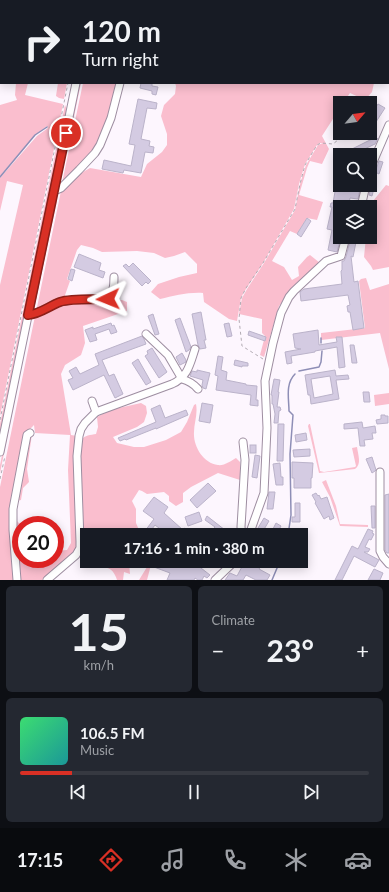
<!DOCTYPE html>
<html lang="en">
<head>
<meta charset="utf-8">
<style>
  body { margin:0; font-family:Lato,sans-serif; background:#242831; color:#f1f3f6; height:100vh; display:flex; flex-direction:column; font-size:15px; white-space:nowrap }
  * { box-sizing:border-box; margin:0 }
  p { font-size:13px; color:#9ea1a6 }
  .icon { flex:none; width:22px; height:22px; fill:none; stroke:currentColor; stroke-width:2; stroke-linecap:round; stroke-linejoin:round }
  .map { position:relative; height:580px; overflow:hidden }
  .side { display:flex; flex-direction:column; gap:6px; padding:6px; background:#0d0f14; flex:1 }
  .side>* { flex:none }
  .top-card { position:absolute; left:0px; top:0px; width:389px; height:84px; box-shadow:0 2px 10px #0003; background:#171b24; color:#f1f3f6; overflow:hidden }
  .needle { width:26px; rotate:61deg }
  .controls { position:absolute; left:333px; top:96px; display:grid; gap:8px }
  .controls a { display:grid; place-items:center; width:44px; height:44px; border-radius:0px; background:#171b24; box-shadow:0 2px 10px #0003; font-size:20px }
  .speed { position:absolute; left:12px; top:516px; display:flex; gap:8px; font-size:20px; font-weight:700; text-align:center }
  .speed>* { display:grid; place-content:center; width:52px; height:52px; border-radius:50%; background:#171b24; box-shadow:0 2px 10px #0003; line-height:1 }
  .speed .limit { border:6px solid #d22; background:#fff; color:#111 }
  .pin { position:absolute; display:grid; place-items:center; width:34px; height:34px; color:#fff; margin:-17px; border:2px solid #fff; border-radius:50%; box-shadow:0 1px 4px #0007 }
  .me { position:absolute; width:44px; margin:-22px; rotate:268deg; stroke-linejoin:round; filter:drop-shadow(0 0 3px #0008) }
  .turn { display:flex; align-items:center; gap:14px; height:84px; padding:0 16px; font-size:18px }
  .turn .icon { width:52px; height:52px; stroke-width:2.5 }
  .turn b { display:block; font-size:28px; line-height:34px }
  .big { font-size:30px; font-weight:700; line-height:1.1 }
  .side .card { flex:1; display:flex; flex-direction:column; justify-content:center; gap:6px; min-width:0; padding:0 14px; border-radius:6px; background:#242831 }
  .side .dial { align-items:center; gap:0 }
  .dial b { font-size:52px; line-height:1 }
  .song { display:flex; align-items:center; gap:12px }
  .cover { width:48px; height:48px; border-radius:6px; background:linear-gradient(135deg,hsl(140 70% 55%),hsl(180 70% 35%)) }
  .played { height:4px; border-radius:2px; background:linear-gradient(90deg,#d93025 15%,#363941 15%) }
  .keys { display:flex; justify-content:space-around; direction:ltr }
  .heat { display:flex; justify-content:space-between; align-items:center; font-size:22px; direction:ltr }
  .side .tiles { flex:1; display:grid; gap:6px; grid-template-columns:1fr 1fr }
  .card:last-child { grid-column:span 2 }
  .trip { position:absolute; left:80px; top:528px; width:228px; height:40px; border-radius:0px; background:#171b24; box-shadow:0 2px 10px #0003; font-weight:700; line-height:40px; text-align:center }
  .tabs { display:flex; height:64px; justify-content:space-around; align-items:center; background:#090b0e; color:#9ea1a6 }
  .tabs .icon { width:28px; height:28px }
  .tabs .active { color:#d93025 }
  .tabs b { font-size:18px; color:#f1f3f6 }
  .map>svg:first-child { display:block }
  .green { fill:#fabece }
  .lines { fill:none; stroke-linecap:round; stroke-linejoin:round }
  .stream { stroke:#8e8eb6; stroke-width:1.5 }
  .building { fill:#d4cbe2; stroke:#bbb3ca; fill-rule:evenodd }
  .minor-casing { stroke:#9e8ea1; stroke-width:9 }
  .path { stroke:#b2abb3; stroke-width:1; stroke-dasharray:3 3; stroke-linecap:butt }
  .minor { stroke:#fff; stroke-width:7 }
  .route-casing { stroke:#8d1f18; stroke-width:10 }
  .route { stroke:#d93025; stroke-width:7 }
</style>
</head>
<body>
<div class="map">
<svg width="389" height="580" viewBox="0 0 389 580">
  <rect width="100%" height="100%" fill="#fdf6fe"/>
  <g class="green">
    <polygon points="152,0 389,0 389,55 388,56 388,1 152,1"/>
    <polygon points="16,83 28,83 25,95 63,104 0,416 0,285 23,185 7,181 0,211 0,178 37,136 48,128 47,126 35,135 0,176 0,105 17,100 15,95"/>
    <polygon points="58,83 67,83 64,99 59,98 56,96"/>
    <polygon points="79,83 81,83 60,184 58,184"/>
    <polygon points="83,83 118,83 103,134 89,157 62,183"/>
    <path d="M 175,83 L 374,83 L 372,92 L 365,100 L 350,93 L 343,103 L 340,103 L 340,108 L 322,136 L 329,149 L 322,164 L 310,161 L 307,168 L 299,195 L 323,202 L 317,220 L 307,218 L 297,234 L 290,231 L 272,261 L 284,267 L 292,280 L 299,276 L 298,267 L 307,257 L 310,255 L 320,263 L 285,298 L 279,306 L 264,357 L 260,355 L 265,336 L 262,333 L 262,319 L 239,314 L 242,298 L 247,289 L 264,263 L 295,210 L 300,184 L 306,165 L 318,145 L 323,143 L 320,143 L 317,145 L 305,164 L 299,184 L 294,209 L 263,263 L 244,292 L 241,298 L 237,321 L 229,319 L 204,302 L 203,293 C 188,292 174,296 160,299 L 151,292 L 158,284 L 179,277 L 197,273 L 197,264 L 185,252 L 174,256 L 165,258 L 154,253 L 137,251 L 102,252 L 93,248 L 81,245 L 77,250 L 67,279 L 70,281 L 64,298 L 36,312 L 61,191 L 83,172 L 90,168 L 141,177 L 147,164 L 162,152 L 167,145 L 167,134 L 161,116 L 164,105 L 175,94 L 176,86 Z"/>
    <polygon points="65,105 67,110 0,435 0,424"/>
    <polygon points="386,185 389,186 389,267 373,270 371,266 364,257 366,237 370,237 370,222 376,221 376,217 370,212 373,201"/>
    <polygon points="57,201 33,312 31,312 54,203"/>
    <polygon points="366,278 370,290 389,284 389,369 380,333 321,340 321,333 365,328 359,281 361,279"/>
    <polygon points="122,300 127,302 127,311 118,314 83,326 85,343 81,355 65,365 61,374 71,435 77,436 77,547 75,552 42,580 19,580 15,519 20,524 21,537 21,559 55,559 55,551 67,550 71,543 68,470 70,435 35,433 34,425 28,431 12,504 16,580 0,580 0,487 35,316 66,303"/>
    <polygon points="32,316 0,473 0,465 31,317"/>
    <polygon points="389,393 389,404 375,406 374,395"/>
    <path d="M 141,403 L 146,406 L 147,413 L 144,422 L 137,427 L 113,437 L 117,443 L 134,447 L 144,447 L 166,440 L 181,432 L 187,422 L 194,405 L 196,404 C 198,414 194,423 194,432 C 193,446 203,463 218,465 C 224,466 231,461 236,458 L 240,462 L 240,480 L 218,473 L 191,487 L 183,493 L 183,502 L 176,506 L 169,501 L 169,496 L 164,492 L 147,494 L 142,491 L 139,490 L 132,501 L 136,509 L 136,523 L 139,530 L 136,535 L 87,535 L 87,561 L 119,561 L 123,565 L 128,561 L 129,562 L 130,574 L 124,572 L 123,580 L 117,580 C 112,564 103,568 90,565 C 87,564 83,564 82,561 C 79,558 82,553 82,549 C 83,535 80,520 83,506 C 82,494 77,448 82,440 C 84,435 91,435 96,434 L 98,427 L 97,417 L 110,410 Z"/>
    <path d="M 309,424 L 310,424 L 320,471 L 324,472 L 355,467 L 356,466 L 352,448 L 357,447 C 358,455 362,464 355,469 L 319,473 L 308,426 Z"/>
    <polygon points="32,434 27,469 29,482 23,488 21,500 16,501 28,436"/>
    <polygon points="326,480 336,506 340,524 368,525 368,527 340,526 330,497 322,482"/>
    <polygon points="134,561 152,561 147,580 139,580 147,567 143,561 139,567"/>
  </g>
  <g class="lines">
    <g class="stream">
      <polyline points="0,177 35,135 47,127"/>
      <polyline points="321,338 321,343"/>
      <polyline points="299,371 319,367 321,362 322,351"/>
      <path d="M 288,535 L 291,515 L 290,454 L 293,415 L 289,411 C 289,399 285,384 295,374"/>
      <polyline points="272,580 280,561"/>
    </g>
  </g>
  <g class="building">
    <polygon points="141,83 152,83 152,86 158,87 156,95 152,94 152,91 140,88"/>
    <polygon points="138,99 157,103 156,109 147,108 141,139 150,141 149,146 154,147 153,153 145,152 141,173 124,170 123,173 102,169 104,160 131,166 135,145 129,144"/>
    <polygon points="378,104 385,108 374,125 370,123 370,116"/>
    <polygon points="376,137 377,139 378,138 375,144 352,155 350,150"/>
    <polygon points="379,161 383,162 379,174 375,172"/>
    <polygon points="370,180 376,181 372,196 369,195 371,186"/>
    <polygon points="336,186 345,187 346,186 360,189 358,199 350,198 349,204 340,203 336,223 340,224 340,237 341,237 337,252 328,250 332,230 327,229 332,207 330,207 331,203 333,203"/>
    <polygon points="307,218 311,221 301,237 297,234"/>
    <polygon points="351,237 357,237 353,257 351,256 354,282 358,281 364,328 353,330 350,312 348,312 347,306 350,305 348,295 301,301 300,292 304,289 342,284 341,271 342,270 342,261 344,261 346,257"/>
    <polygon points="79,254 101,263 99,270 105,272 103,278 74,267"/>
    <polygon points="133,263 151,281 148,284 146,282 142,286 123,266 126,264 129,267"/>
    <polygon points="71,269 75,270 72,281 68,279"/>
    <polygon points="201,312 206,340 204,340 206,348 200,349 198,345 192,314"/>
    <polygon points="153,314 159,334 155,335 148,316"/>
    <polygon points="180,318 191,347 189,350 186,352 175,320"/>
    <polygon points="111,323 112,326 114,325 117,332 111,334 109,329 95,334 97,340 90,342 85,330 93,327 93,329"/>
    <polygon points="229,323 232,336 227,337 224,324"/>
    <polygon points="318,330 319,345 337,342 336,337 342,337 345,367 339,368 337,347 315,351 315,352 291,356 292,363 287,364 285,352 301,349 295,348 293,334"/>
    <polygon points="249,331 266,337 265,341 248,335"/>
    <polygon points="142,336 144,339 146,344 102,360 109,376 114,374 123,394 115,398 104,375 73,390 68,380 73,378 69,371 76,367 80,374 99,365 95,354"/>
    <polygon points="350,345 354,345 357,363 352,363"/>
    <polygon points="152,348 167,372 159,378 145,356 148,354 147,351"/>
    <polygon points="182,353 186,360 186,362 180,365 176,357"/>
    <polygon points="218,356 223,357 221,370 227,372 226,380 246,384 246,385 257,386 256,400 258,400 258,406 250,405 251,395 216,390 218,376 215,375"/>
    <polygon points="138,359 151,382 146,385 132,363"/>
    <polygon points="235,360 248,363 248,366 242,366 242,367 234,365"/>
    <polygon points="197,370 210,373 206,389 203,388 202,385 203,380 190,376 192,371 197,372"/>
    <path d="M 335,370 L 336,376 L 348,375 L 349,379 L 336,380 L 339,399 L 311,404 L 310,395 L 308,395 L 305,375 ZM 330,376 L 333,394 L 314,398 L 311,379 Z"/>
    <polygon points="274,379 280,380 278,392 279,392 277,407 280,407 281,410 279,411 278,423 274,423 275,414 273,404 272,404 272,395 271,395"/>
    <polygon points="363,392 369,392 370,402 364,402"/>
    <polygon points="202,403 213,405 210,423 199,421"/>
    <polygon points="160,405 165,418 186,410 188,415 156,429 156,428 126,440 125,439 120,441 118,438 156,422 151,409"/>
    <polygon points="381,415 385,415 385,416 388,416 388,423 377,424 376,420 381,419"/>
    <polygon points="362,422 363,428 375,426 376,433 372,433 373,439 364,440 365,446 360,446 358,428 344,429 344,424"/>
    <polygon points="278,424 284,424 283,461 277,461"/>
    <polygon points="306,433 307,440 296,442 295,435"/>
    <rect x="250" y="445" width="6" height="8"/>
    <polygon points="310,449 310,456 294,457 293,450"/>
    <polygon points="255,455 260,456 257,478 252,477"/>
    <polygon points="372,457 376,470 375,471 372,473 366,459"/>
    <polygon points="292,462 313,463 312,478 311,478 311,488 294,488 294,478 292,478"/>
    <polygon points="280,463 281,477 283,477 283,485 276,485 273,464"/>
    <polygon points="208,483 216,491 197,508 190,500"/>
    <polygon points="269,492 275,492 273,509 267,509"/>
    <polygon points="316,493 318,496 319,495 321,499 327,497 334,518 330,520 329,516 324,519 315,503 316,502 312,495"/>
    <polygon points="389,494 389,553 387,553 385,550 385,495"/>
    <polygon points="154,497 168,507 164,513 183,530 184,528 194,535 168,535 155,525 149,533 152,535 142,535 154,519 143,511"/>
    <polygon points="295,503 300,503 300,522 292,522 292,517 295,517"/>
    <polygon points="371,506 375,506 375,528 372,528"/>
    <polygon points="199,512 202,521 188,526 185,517"/>
    <polygon points="207,516 225,530 220,535 208,535 215,527 205,520"/>
    <polygon points="264,518 269,521 263,531 258,528"/>
    <polygon points="276,523 281,526 276,535 270,535"/>
    <polygon points="368,529 373,531 372,533 374,534 371,540 369,539 365,547 370,549 368,552 364,552 379,560 375,567 354,556 342,580 335,580 352,546 358,549"/>
    <polygon points="156,561 182,561 185,563 187,561 207,561 201,568 210,575 207,578 204,576 202,580 198,580 195,578 194,580 167,580 170,573 154,567"/>
    <polygon points="245,561 254,566 257,561 264,561 259,569 270,575 267,580 256,580 246,575 243,580 225,580 230,573 237,576"/>
    <polygon points="374,569 383,573 380,580 368,580"/>
  </g>
  <g class="lines">
    <g class="minor-casing">
      <g id="minor">
        <polyline points="93,1 93,0"/>
        <polyline points="370,169 389,125"/>
        <polyline points="54,191 61,188 79,170 95,153 100,145 111,118 120,83"/>
        <polyline points="361,207 366,185"/>
        <path d="M 28,315 C 40,314 49,306 60,302 C 74,298 93,300 108,299 C 114,294 114,284 114,277"/>
        <path d="M 146,334 L 168,355 L 182,379 C 189,381 193,383 198,389"/>
        <polyline points="92,401 96,412"/>
        <polyline points="0,452 76,83"/>
        <polyline points="380,472 380,551 383,557 389,564"/>
        <polyline points="242,535 241,527 245,460 243,442"/>
        <polyline points="249,535 264,493 267,428 265,381 273,343 281,313 289,297 294,291 326,261 341,256 346,237"/>
        <polyline points="17,580 13,530 13,509 27,435 30,433"/>
        <path d="M 47,580 L 76,555 L 80,548 L 80,541 L 77,456 L 79,436 L 81,429 L 85,423 L 96,412 L 172,384 C 188,377 190,364 195,349"/>
        <polyline points="215,580 235,561"/>
      </g>
    </g>
    <g class="path">
      <polyline points="86,1 86,0"/>
      <polyline points="263,359 242,346 239,319 241,298 246,288 263,263 295,209 300,184 305,165 317,145 321,143 333,144 343,136 345,138"/>
      <polyline points="0,420 68,83"/>
      <polyline points="0,479 5,456"/>
    </g>
    <use href="#minor" class="minor"/>
  </g>
  <g class="lines">
    <g class="route-casing">
      <path id="route" d="M 66,133 L 28,315 C 40,314 49,306 60,302 C 73,298 94,300 108,299"/>
    </g>
    <use href="#route" class="route"/>
  </g>
</svg>
<div class="controls">
<a><svg class="needle" viewBox="-14 -14 28 28"><path d="M0-13l5 13h-10z" fill="#e53935"/><path d="M0 13l5-13h-10z" fill="#9ea1a6"/></svg></a>
<a><svg class="icon" aria-label="search" viewBox="0 0 24 24"><circle cx="10" cy="10" r="6"/><path d="M15 15l6 6"/></svg></a>
<a><svg class="icon" aria-label="layers" viewBox="0 0 24 24"><path d="M12 4l9 5-9 5-9-5zM3 14l9 5 9-5"/></svg></a>
</div>
<div class="speed"><div class="limit">20</div></div>
<div class="pin" style="left:66px;top:133px;background:#d93025"><svg class="icon" aria-label="arrive" viewBox="0 0 24 24"><path d="M6 21V4h12l-3 4 3 4H6"/></svg></div>
<svg class="me" style="left:108px;top:299px" viewBox="-20 -20 40 40"><path d="M0-17L14 15 0 8-14 15z" fill="#d93025" stroke="#fff" stroke-width="4"/></svg>
<div class="trip">17:16 · 1 min · 380 m</div>
<div class="top-card">
<div class="turn"><svg class="icon" aria-label="right" viewBox="0 0 24 24"><path d="M7 20v-9h11M14 6l5 5-5 5"/></svg><div><b>120 m</b>Turn right</div></div>
</div>
</div>
<section class="side">
<div class="tiles">
<div class="card dial"><b>15</b><p>km/h</p></div>
<div class="card"><p>Climate</p>
<div class="heat"><a>−</a><b class="big">23°</b><a>+</a></div>
</div>
<div class="card">
<div class="song"><i class="cover"></i><div><b>106.5 FM</b><p>Music</p></div></div>
<div class="played"></div>
<div class="keys"><svg class="icon" aria-label="previous" viewBox="0 0 24 24"><path d="M18 5L8 12l10 7zM5 5v14"/></svg><svg class="icon" aria-label="pause" viewBox="0 0 24 24"><path d="M8 5v14M16 5v14"/></svg><svg class="icon" aria-label="next" viewBox="0 0 24 24"><path d="M6 5l10 7-10 7zM19 5v14"/></svg></div>
</div>
</div>
</section>
<nav class="tabs">
<b>17:15</b>
<svg class="icon active" aria-label="directions" viewBox="0 0 24 24"><path d="M12 3l9 9-9 9-9-9zM9 14v-3h6M13 9l2 2-2 2"/></svg>
<svg class="icon" aria-label="music" viewBox="0 0 24 24"><path d="M9 18V5l10-2v13"/><circle cx="6" cy="18" r="3"/><circle cx="16" cy="16" r="3"/></svg>
<svg class="icon" aria-label="phone" viewBox="0 0 24 24"><path d="M5 4h4l2 5-3 2q2 4 5 5l2-3 5 2v4C11 20 4 13 5 4z"/></svg>
<svg class="icon" aria-label="climate" viewBox="0 0 24 24"><path d="M12 3v18M4 7l16 10M4 17L20 7"/></svg>
<svg class="icon" aria-label="car" viewBox="0 0 24 24"><path d="M5 17H2v-5l4-1 3-4h7l3 4 3 1v5h-3M9 17h6M6 11h13"/><circle cx="7" cy="17" r="2"/><circle cx="17" cy="17" r="2"/></svg>
</nav>
</body>
</html>
